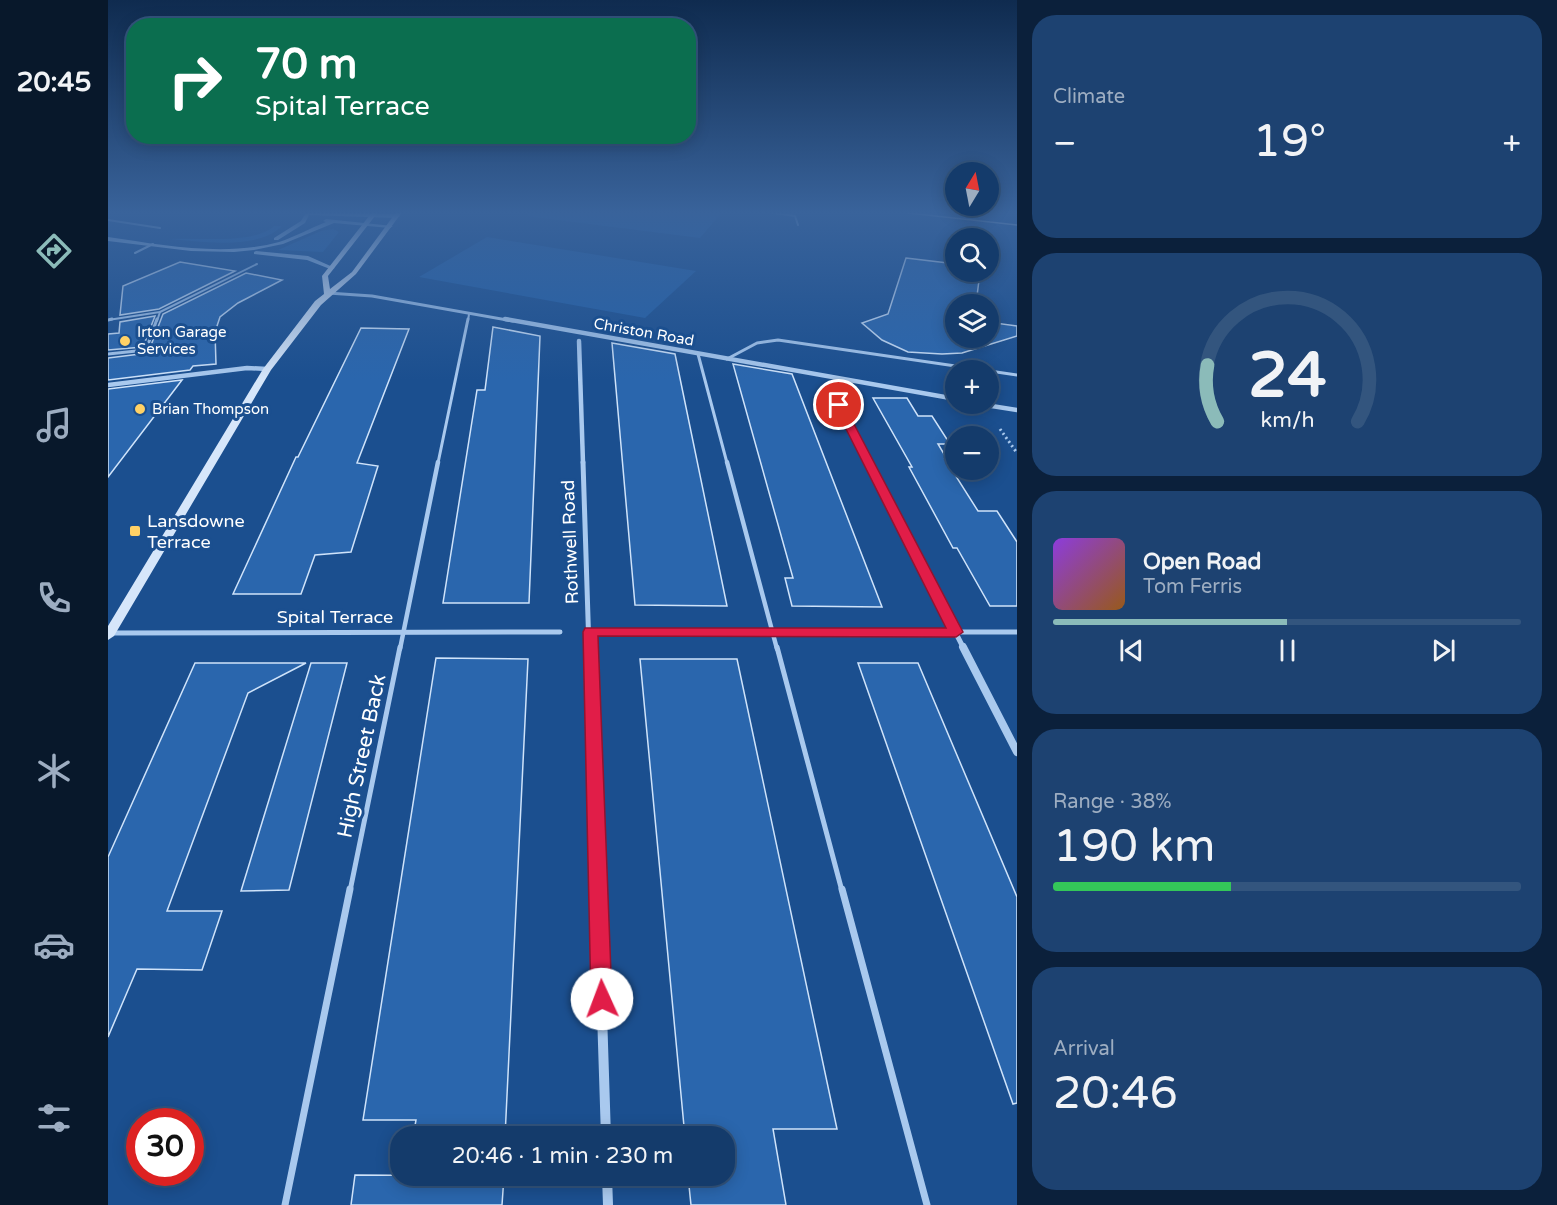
<!DOCTYPE html>
<html lang="en">
<head>
<meta charset="utf-8">
<style>
  body { margin:0; font-family:"Varela Round",sans-serif; background:#1d4271; color:#f1f3f6; height:100vh; display:flex; flex-direction:column; font-size:22px; white-space:nowrap }
  * { box-sizing:border-box; margin:0 }
  p { font-size:20px; color:#9dadc1 }
  .icon { flex:none; width:33px; height:33px; fill:none; stroke:currentColor; stroke-width:2; stroke-linecap:round; stroke-linejoin:round }
  .map { position:relative; flex:1; overflow:hidden }
  .sheet { display:flex; flex-direction:column; gap:15px; padding:15px; background:#0b203b; width:540px }
  .sheet>* { flex:none }
  .top-card { position:absolute; left:18px; top:18px; width:570px; height:126px; border-radius:24px; box-shadow:0 3px 15px #0003,0 0 0 2px #33557e; background:#0b6e4f; color:#fff; overflow:hidden }
  .needle { width:39px; rotate:10deg }
  .tools { position:absolute; left:837px; top:162px; display:grid; gap:12px }
  .tools a { display:grid; place-items:center; width:54px; height:54px; border-radius:50%; background:#143b6b; box-shadow:0 3px 15px #0003,0 0 0 2px #33557e; font-size:30px }
  .speed { position:absolute; left:18px; top:1108px; display:flex; gap:12px; font-size:30px; font-weight:700; text-align:center }
  .speed>* { display:grid; place-content:center; width:78px; height:78px; border-radius:50%; background:#143b6b; box-shadow:0 3px 15px #0003,0 0 0 2px #33557e; line-height:1 }
  .speed .limit { border:9px solid #d22; background:#fff; color:#111 }
  .pin { position:absolute; display:grid; place-items:center; width:51px; height:51px; color:#fff; margin:-26px; border:3px solid #fff; border-radius:50%; box-shadow:0 2px 6px #0007 }
  .me { position:absolute; width:66px; margin:-33px; rotate:358deg; stroke-linejoin:round; filter:drop-shadow(0 0 4px #0008) }
  .turn { display:flex; align-items:center; gap:21px; height:126px; padding:0 30px; font-size:27px }
  .turn .icon { width:78px; height:78px; stroke-width:2.5 }
  .turn b { display:block; font-size:42px; line-height:51px }
  .big { font-size:45px; font-weight:600; line-height:1.1 }
  .sheet .card { flex:1; display:flex; flex-direction:column; justify-content:center; gap:9px; min-width:0; padding:0 21px; border-radius:24px; background:#1d4271 }
  .sheet .dial { align-items:center; gap:0 }
  .dial svg { height:156px; overflow:visible; fill:none; stroke:#33557e; stroke-width:7; stroke-linecap:round; text-anchor:middle }
  .dial text { fill:#f1f3f6; stroke:none }
  .song { display:flex; align-items:center; gap:18px }
  .cover { width:72px; height:72px; border-radius:9px; background:linear-gradient(135deg,hsl(270 70% 55%),hsl(30 70% 35%)) }
  .played { height:6px; border-radius:3px; background:linear-gradient(90deg,#8bbbb9 50%,#33557e 50%) }
  .keys { display:flex; justify-content:space-around; direction:ltr }
  .heat { display:flex; justify-content:space-between; align-items:center; font-size:33px; direction:ltr }
  .charge { height:9px; border-radius:4px; background:linear-gradient(90deg,#34c759 38%,#33557e 0) }
  .trip { position:absolute; left:282px; top:1126px; width:345px; height:60px; border-radius:24px; background:#143b6b; box-shadow:0 3px 15px #0003,0 0 0 2px #33557e; font-weight:600; line-height:60px; text-align:center }
  main { display:flex; flex:1; min-height:0 }
  .tab-bar { display:flex; flex-direction:column; width:108px; justify-content:space-around; align-items:center; background:#08182b; color:#9dadc1 }
  .tab-bar .icon { width:42px; height:42px }
  .tab-bar .current { color:#8bbbb9 }
  .tab-bar b { font-size:27px; color:#f1f3f6 }
  .map>svg:first-child { display:block }
  .green { fill:#2461a8 }
  .building { fill:#2a66ad; stroke:#cfe3fa; stroke-width:1.5 }
  .lines { fill:none; stroke-linecap:round; stroke-linejoin:round }
  .path { stroke:#a9c9ee; stroke-width:3; stroke-dasharray:2 3; stroke-linecap:butt }
  .service-far4 { stroke:#a9c9ee; stroke-width:2 }
  .service-far3 { stroke:#a9c9ee; stroke-width:3 }
  .service-far2 { stroke:#a9c9ee; stroke-width:4.5 }
  .service-far1 { stroke:#a9c9ee; stroke-width:5 }
  .service { stroke:#a9c9ee; stroke-width:7 }
  .minor-far4 { stroke:#a9c9ee; stroke-width:3 }
  .minor-far3 { stroke:#a9c9ee; stroke-width:4.5 }
  .minor-far2 { stroke:#a9c9ee; stroke-width:5 }
  .minor-far1 { stroke:#a9c9ee; stroke-width:8 }
  .minor { stroke:#a9c9ee; stroke-width:10 }
  .tertiary { fill:#a9c9ee; fill-rule:evenodd }
  .secondary { fill:#d6e6fa; fill-rule:evenodd }
  .tram { stroke:#fff; stroke-width:1.5 }
  .route { fill:#e11d48; stroke:#92132f; stroke-width:1.5 }
  .poi-dot { fill:#ffd166; stroke:#1b4f8f; stroke-width:2 }
  .labels { text-anchor:middle; dominant-baseline:central; stroke-width:6; stroke-linejoin:round; paint-order:stroke }
  .far-poi-label { font-size:15px; fill:#fff; stroke:#1b4f8f; text-anchor:start }
  .far-street-label { font-size:15px; fill:#fff; stroke:#1b4f8f }
  .poi-label { font-size:18px; fill:#fff; stroke:#1b4f8f; text-anchor:start }
  .street-label { font-size:18px; fill:#fff; stroke:#1b4f8f }
  .near-street-label { font-size:21px; fill:#fff; stroke:#1b4f8f }
</style>
</head>
<body>
<main>
<nav class="tab-bar">
<b>20:45</b>
<svg class="icon current" aria-label="directions" viewBox="0 0 24 24"><path d="M12 3l9 9-9 9-9-9zM9 14v-3h6M13 9l2 2-2 2"/></svg>
<svg class="icon" aria-label="music" viewBox="0 0 24 24"><path d="M9 18V5l10-2v13"/><circle cx="6" cy="18" r="3"/><circle cx="16" cy="16" r="3"/></svg>
<svg class="icon" aria-label="phone" viewBox="0 0 24 24"><path d="M5 4h4l2 5-3 2q2 4 5 5l2-3 5 2v4C11 20 4 13 5 4z"/></svg>
<svg class="icon" aria-label="climate" viewBox="0 0 24 24"><path d="M12 3v18M4 7l16 10M4 17L20 7"/></svg>
<svg class="icon" aria-label="car" viewBox="0 0 24 24"><path d="M5 17H2v-5l4-1 3-4h7l3 4 3 1v5h-3M9 17h6M6 11h13"/><circle cx="7" cy="17" r="2"/><circle cx="17" cy="17" r="2"/></svg>
<svg class="icon" aria-label="filters" viewBox="0 0 24 24"><path d="M4 7h16M4 17h16"/><circle cx="9" cy="7" r="2"/><circle cx="15" cy="17" r="2"/></svg>
</nav>
<div class="map">
<svg width="909" height="1205" viewBox="0 0 909 1205">
  <rect width="100%" height="100%" fill="#1b4f8f"/>
  <g class="green">
    <polygon points="426,211 615,211 592,238 418,216"/>
    <path d="M 166,226 L 174,226 C 149,251 92,241 60,239 C 87,237 146,245 166,226 Z"/>
    <polygon points="225,229 231,232 215,252 170,250 213,231"/>
    <polygon points="379,237 588,271 537,318 311,277"/>
  </g>
  <g class="building">
    <polygon points="798,258 848,264 848,272 872,272 868,304 848,304 848,338 880,338 880,322 909,326 909,336 854,353 834,354 800,352 774,340 754,323 780,314"/>
    <polygon points="72,262 127,271 51,309 12,315 15,286"/>
    <polygon points="138,273 174,280 130,303 112,317 107,332 108,364 85,366 82,370 0,380 0,358 40,353 55,314"/>
    <polygon points="47,316 35,347 0,350 0,334 11,333 12,322"/>
    <polygon points="385,327 432,336 421,603 335,603 369,390 377,390"/>
    <polygon points="253,328 301,329 249,463 270,466 243,552 207,555 193,594 125,594 188,457 190,457"/>
    <polygon points="504,343 567,354 619,606 527,605"/>
    <polygon points="625,364 684,374 774,607 684,606 677,578 685,578"/>
    <polygon points="74,380 0,477 0,389"/>
    <polygon points="765,398 799,398 810,416 824,416 842,444 830,444 839,459 837,459 870,511 889,511 909,542 909,606 882,606 849,548 845,548 801,467 804,467"/>
    <polygon points="328,658 420,659 397,1137 305,1137 308,1120 255,1120"/>
    <polygon points="532,659 629,659 729,1129 665,1129 678,1205 583,1205 580,1176 616,1176 616,1137 577,1137"/>
    <polygon points="87,663 198,663 140,693 59,911 114,911 94,970 29,969 0,1037 0,857"/>
    <polygon points="203,663 239,663 181,890 133,891"/>
    <polygon points="750,663 810,663 909,897 909,1103 905,1104"/>
    <polygon points="247,1175 396,1176 394,1205 243,1205"/>
  </g>
  <g class="lines">
    <polyline class="path" points="892,429 909,453"/>
    <g class="service-far4">
      <polyline points="653,211 687,216 690,225"/>
      <polyline points="0,220 52,228"/>
      <polyline points="27,253 45,244"/>
      <polyline points="0,320 52,312 149,264"/>
      <polyline points="49,321 52,312"/>
      <polyline points="360,321 361,314"/>
    </g>
    <g class="service-far3">
      <polyline points="0,320 4,319"/>
      <polyline points="0,354 38,350 49,319"/>
      <polyline points="590,354 619,463"/>
      <polyline points="619,359 649,343 670,340 909,375"/>
      <polyline points="330,463 360,319"/>
    </g>
    <g class="service-far2">
      <polyline points="619,462 669,649"/>
      <polyline points="292,649 330,462"/>
    </g>
    <g class="service-far1">
      <polyline points="669,647 734,891"/>
      <polyline points="242,891 292,647"/>
    </g>
    <g class="service">
      <polyline points="734,889 819,1205"/>
      <polyline points="177,1205 242,889"/>
    </g>
    <polyline class="minor-far4" points="220,293 264,296 405,321"/>
    <g class="minor-far3">
      <polyline points="397,319 848,399"/>
      <polyline points="471,341 475,463"/>
      <polyline points="0,385 139,368 159,369"/>
      <polyline points="721,385 761,463"/>
      <polyline points="871,404 909,410"/>
    </g>
    <g class="minor-far2">
      <polyline points="475,462 481,649"/>
      <polyline points="760,462 856,649"/>
      <polyline points="482,632 909,632"/>
      <polyline points="2,633 452,632"/>
    </g>
    <g class="minor-far1">
      <polyline points="481,647 490,891"/>
      <polyline points="855,647 909,752"/>
    </g>
    <g class="minor">
      <polyline points="490,889 498,1137"/>
      <polyline points="499,1176 500,1205"/>
    </g>
    <g class="tertiary">
      <polygon points="199,211 289,214 292,216 289,218 201,215 197,223 170,240 166,240 166,238 193,221"/>
      <path d="M 218,219 L 285,226 L 282,228 L 226,223 L 175,244 L 146,250 L 126,252 L 83,251 L 0,241 L 0,237 C 55,245 116,257 171,242 C 187,237 202,228 218,222 L 215,221 Z"/>
      <polygon points="148,251 200,256 227,268 222,269 199,260 146,254 146,252"/>
    </g>
    <polygon class="secondary" points="265,211 271,211 220,276 222,289 244,272 289,211 295,211 248,274 213,305 163,370 6,636 0,640 0,626 155,369 207,301 216,294 214,276"/>
    <polyline class="tram" points="783,211 909,225"/>
  </g>
  <linearGradient id="sky" x2="0" y2="1"><stop stop-color="#0f2b4f"/><stop offset="0.56" stop-color="#39639b"/><stop offset="1" stop-color="#39639b" stop-opacity="0"/></linearGradient>
  <rect width="909" height="380" fill="url(#sky)"/>
  <polygon class="route" points="731,402 736,405 855,632 848,637 490,636 504,999 501,1006 494,1009 486,1006 483,999 475,632 477,628 838,628 726,405"/>
  <g class="poi-dot">
    <circle cx="17" cy="341" r="6"/>
    <circle cx="32" cy="409" r="6"/>
    <rect x="21" y="525" width="12" height="12" rx="3"/>
  </g>
  <g class="labels">
    <g class="far-poi-label">
      <text x="29" y="332">Irton Garage<tspan x="29" dy="17">Services</tspan></text>
      <text x="44" y="409">Brian Thompson</text>
    </g>
    <g class="far-street-label">
      <text transform="translate(536 332) rotate(10)">Christon Road</text>
    </g>
    <g class="poi-label">
      <text x="39" y="521">Lansdowne<tspan x="39" dy="21">Terrace</tspan></text>
    </g>
    <g class="street-label">
      <text transform="translate(462 542) rotate(-92)">Rothwell Road</text>
      <text x="227" y="617">Spital Terrace</text>
    </g>
    <g class="near-street-label">
      <text transform="translate(254 756) rotate(-78)">High Street Back</text>
    </g>
  </g>
</svg>
<div class="tools">
<a><svg class="needle" viewBox="-14 -14 28 28"><path d="M0-13l5 13h-10z" fill="#e53935"/><path d="M0 13l5-13h-10z" fill="#9dadc1"/></svg></a>
<a><svg class="icon" aria-label="search" viewBox="0 0 24 24"><circle cx="10" cy="10" r="6"/><path d="M15 15l6 6"/></svg></a>
<a><svg class="icon" aria-label="layers" viewBox="0 0 24 24"><path d="M12 4l9 5-9 5-9-5zM3 14l9 5 9-5"/></svg></a>
<a>+</a>
<a>−</a>
</div>
<div class="speed"><div class="limit">30</div></div>
<div class="pin" style="left:731px;top:405px;background:#d93025"><svg class="icon" aria-label="arrive" viewBox="0 0 24 24"><path d="M6 21V4h12l-3 4 3 4H6"/></svg></div>
<svg class="me" style="left:494px;top:999px" viewBox="-20 -20 40 40"><circle r="19" fill="#fff"/><path d="M0-13L10 11 0 6-10 11z" fill="#e11d48"/></svg>
<div class="trip">20:46 · 1 min · 230 m</div>
<div class="top-card">
<div class="turn"><svg class="icon" aria-label="right" viewBox="0 0 24 24"><path d="M7 20v-9h11M14 6l5 5-5 5"/></svg><div><b>70 m</b>Spital Terrace</div></div>
</div>
</div>
<section class="sheet">
<div class="card"><p>Climate</p>
<div class="heat"><a>−</a><b class="big">19°</b><a>+</a></div>
</div>
<div class="card dial"><svg viewBox="0 0 100 80">
<path d="M14 69A42 42 0 1 1 86 69"/>
<path d="M14 69A42 42 0 0 1 9 40" stroke="#8bbbb9"/>
<text x="50" y="56" font-size="32" font-weight="700">24</text>
<text x="50" y="72" font-size="11">km/h</text>
</svg></div>
<div class="card">
<div class="song"><i class="cover"></i><div><b>Open Road</b><p>Tom Ferris</p></div></div>
<div class="played"></div>
<div class="keys"><svg class="icon" aria-label="previous" viewBox="0 0 24 24"><path d="M18 5L8 12l10 7zM5 5v14"/></svg><svg class="icon" aria-label="pause" viewBox="0 0 24 24"><path d="M8 5v14M16 5v14"/></svg><svg class="icon" aria-label="next" viewBox="0 0 24 24"><path d="M6 5l10 7-10 7zM19 5v14"/></svg></div>
</div>
<div class="card"><p>Range · 38%</p><b class="big">190 km</b><div class="charge"></div></div>
<div class="card"><p>Arrival</p><b class="big">20:46</b></div>
</section>
</main>
</body>
</html>
